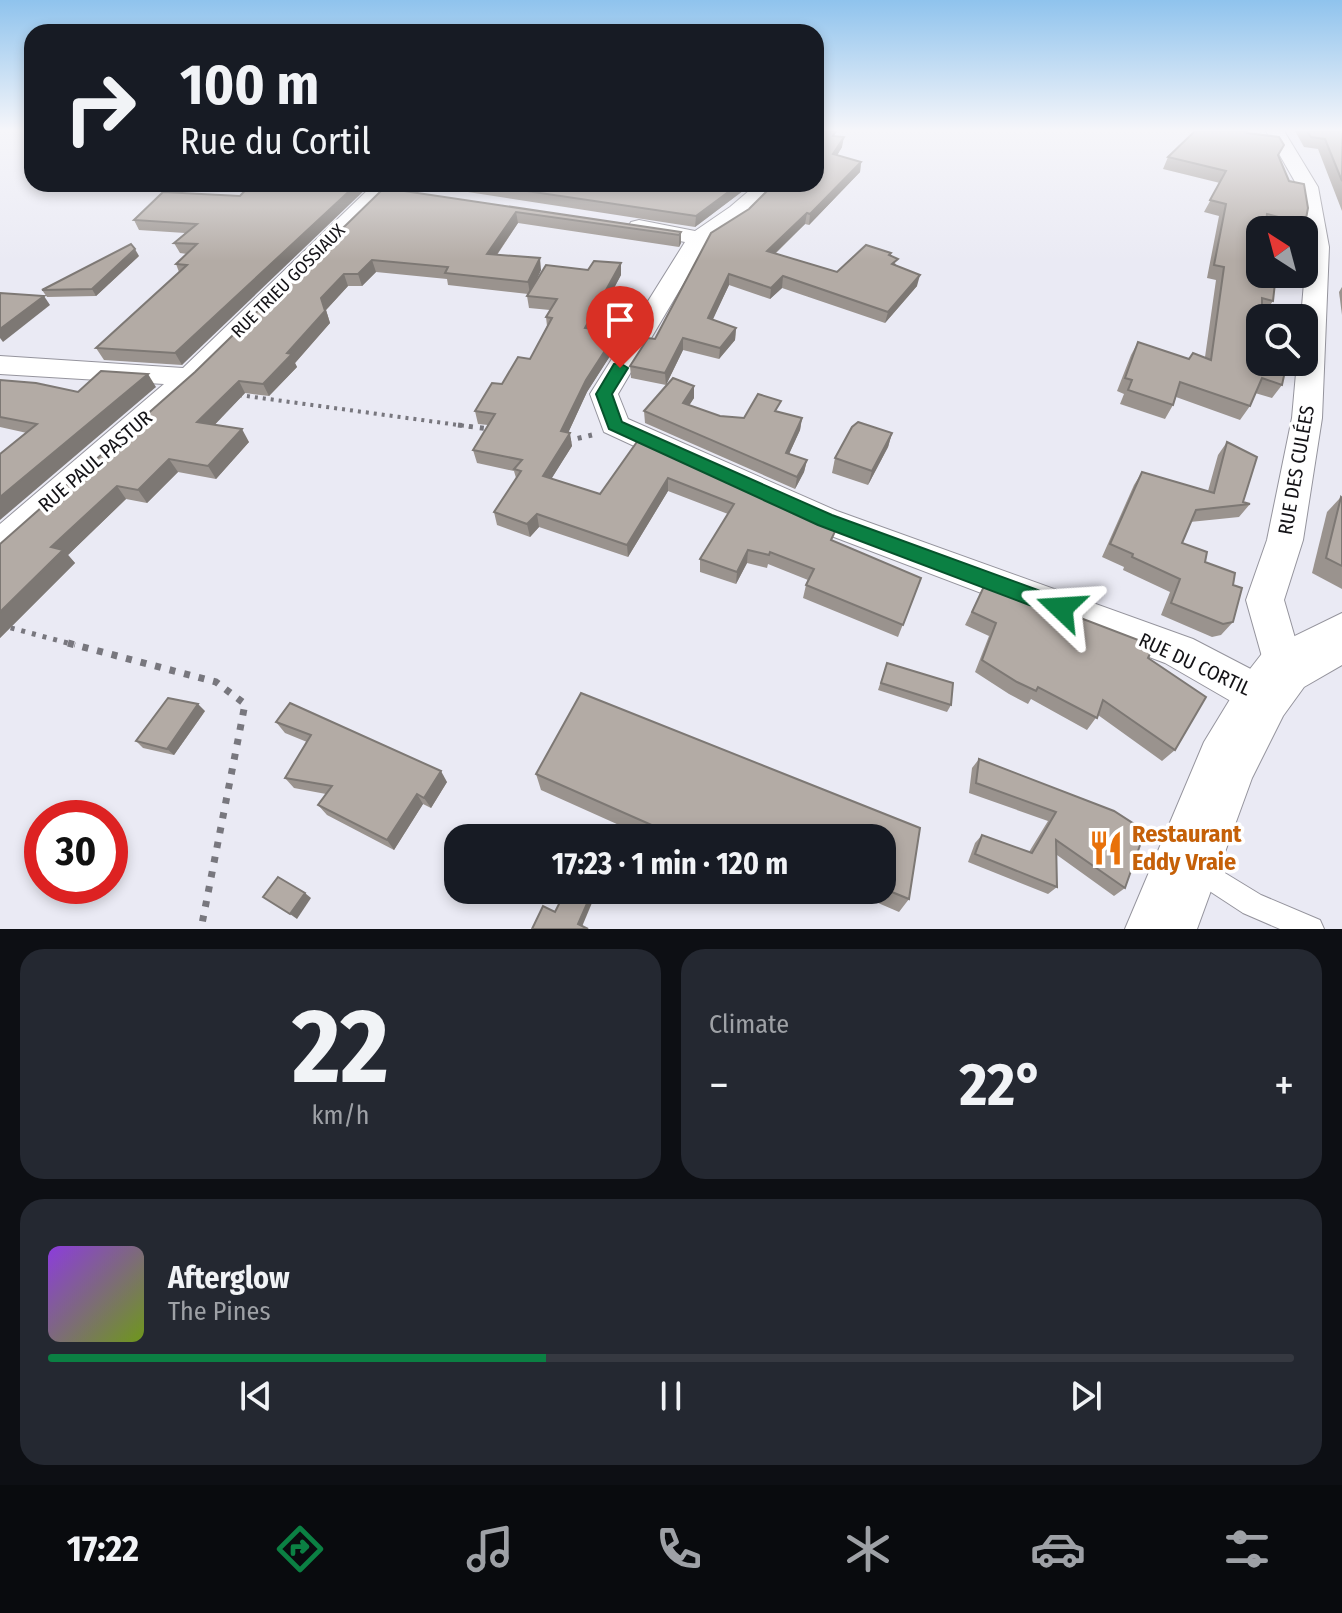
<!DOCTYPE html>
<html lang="en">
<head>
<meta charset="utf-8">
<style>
  body { margin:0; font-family:"Fira Sans Condensed",sans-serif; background:#242831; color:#f1f3f6; height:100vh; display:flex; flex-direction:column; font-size:30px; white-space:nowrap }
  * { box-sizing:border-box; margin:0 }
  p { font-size:26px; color:#9ea1a6 }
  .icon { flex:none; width:44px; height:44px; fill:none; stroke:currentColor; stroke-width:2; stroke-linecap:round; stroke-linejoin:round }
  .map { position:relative; height:929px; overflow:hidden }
  .sheet { display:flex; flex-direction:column; gap:20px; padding:20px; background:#0d0f14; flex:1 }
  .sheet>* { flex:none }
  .guide { position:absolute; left:24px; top:24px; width:800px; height:168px; border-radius:24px; box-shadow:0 4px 12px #0003; background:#171b24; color:#f1f3f6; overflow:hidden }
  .needle { width:52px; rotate:324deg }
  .fabs { position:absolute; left:1246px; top:216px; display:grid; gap:16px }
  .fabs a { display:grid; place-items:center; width:72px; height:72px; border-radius:16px; background:#171b24; box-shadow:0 4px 12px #0003; font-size:40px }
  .speed { position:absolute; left:24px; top:800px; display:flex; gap:16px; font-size:40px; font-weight:700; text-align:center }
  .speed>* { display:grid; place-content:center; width:104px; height:104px; border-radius:50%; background:#171b24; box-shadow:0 4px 12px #0003; line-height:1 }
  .speed .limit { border:12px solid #d22; background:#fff; color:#111 }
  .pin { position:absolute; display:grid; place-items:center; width:68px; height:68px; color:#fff; margin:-82px -34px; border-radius:50% 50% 50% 0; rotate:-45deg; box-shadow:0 0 8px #0007 }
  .pin .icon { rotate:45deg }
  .me { position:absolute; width:88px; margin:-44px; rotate:290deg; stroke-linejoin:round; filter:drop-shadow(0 0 6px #0008) }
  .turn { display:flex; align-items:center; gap:28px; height:168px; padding:0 24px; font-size:36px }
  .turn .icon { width:104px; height:104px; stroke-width:2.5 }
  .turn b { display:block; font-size:56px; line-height:68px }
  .big { font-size:60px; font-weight:700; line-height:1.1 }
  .sheet .widget { flex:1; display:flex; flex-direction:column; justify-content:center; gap:12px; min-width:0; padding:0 28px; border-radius:24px; background:#242831 }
  .sheet .dial { align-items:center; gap:0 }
  .dial b { font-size:104px; line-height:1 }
  .song { display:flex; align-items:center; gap:24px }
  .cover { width:96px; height:96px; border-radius:12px; background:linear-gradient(135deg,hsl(270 70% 55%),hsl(80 70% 35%)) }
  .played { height:8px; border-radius:4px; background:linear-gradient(90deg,#0b8043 40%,#363941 40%) }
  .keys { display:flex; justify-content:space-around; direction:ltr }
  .heat { display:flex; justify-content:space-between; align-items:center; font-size:44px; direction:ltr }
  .sheet .tiles { flex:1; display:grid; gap:20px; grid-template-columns:1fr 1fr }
  .widget:last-child { grid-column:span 2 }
  .trip { position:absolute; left:444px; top:824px; width:452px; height:80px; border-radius:24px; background:#171b24; box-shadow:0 4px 12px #0003; font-weight:700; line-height:80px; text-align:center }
  .tabs { display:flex; height:128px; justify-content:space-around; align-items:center; background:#090b0e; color:#9ea1a6 }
  .tabs .icon { width:56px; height:56px }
  .tabs .on { color:#0b8043 }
  .tabs b { font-size:36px; color:#f1f3f6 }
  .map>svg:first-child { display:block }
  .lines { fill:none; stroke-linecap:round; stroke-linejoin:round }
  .service-casing { stroke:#95949d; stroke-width:2 }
  .minor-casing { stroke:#95949d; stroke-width:2 }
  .secondary-casing { stroke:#95949d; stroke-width:2 }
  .path-far2 { stroke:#78777e; stroke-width:4; stroke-dasharray:3 5; stroke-linecap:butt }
  .path-far1 { stroke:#78777e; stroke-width:5; stroke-dasharray:4 7; stroke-linecap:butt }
  .path { stroke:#78777e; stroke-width:7; stroke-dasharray:6 9; stroke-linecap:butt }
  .service { fill:#fff; fill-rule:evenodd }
  .minor { fill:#fff; fill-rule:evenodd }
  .secondary { fill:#fff; fill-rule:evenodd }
  .wall { fill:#9a938e }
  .shaded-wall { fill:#7d7874 }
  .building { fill:#b3aba5; stroke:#7d7874; stroke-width:2 }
  .route { fill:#0b8043; stroke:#07532c; stroke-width:2 }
  .labels { text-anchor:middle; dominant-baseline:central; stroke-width:7; stroke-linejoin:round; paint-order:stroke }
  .far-street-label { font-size:18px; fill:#141317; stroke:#fff }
  .street-label { font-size:20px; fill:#141317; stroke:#fff }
  .near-food-label { font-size:24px; font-weight:bold; fill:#c56008; stroke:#fff; text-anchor:start }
</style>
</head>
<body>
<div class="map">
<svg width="1342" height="929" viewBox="0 0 1342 929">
  <rect width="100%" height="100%" fill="#eaeaf4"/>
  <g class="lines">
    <g class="service-casing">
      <polygon id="service" points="1197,856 1261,895 1320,920 1324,929 1280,929 1243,913 1188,877 1185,868 1188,859"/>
    </g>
    <g class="minor-casing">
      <g id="minor">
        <polygon points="1266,131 1284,131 1318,187 1329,247 1322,418 1303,540 1284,600 1304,669 1298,682 1284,687 1279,685 1284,697 1278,711 1263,716 1248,711 1165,663 813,529 604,432 590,394 685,242 631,232 628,227 631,222 639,220 695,231 730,207 757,184 779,184 746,217 708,242 618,394 628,419 837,511 1193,639 1268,678 1246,600 1267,540 1292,418 1297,362 1304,362 1304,318 1301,318 1307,247 1298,187"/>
        <polygon points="374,184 396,184 200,383 13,554 0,558 0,524 164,384 0,374 0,356 183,368"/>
      </g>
    </g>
    <g class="secondary-casing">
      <polygon id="secondary" points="1342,613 1342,665 1304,687 1283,716 1252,778 1197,929 1125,929 1204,742 1243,678 1264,651"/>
    </g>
    <polyline class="path-far2" points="239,395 473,427"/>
    <g class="path-far1">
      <polyline points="458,425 490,429"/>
      <polyline points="567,441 592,435"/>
      <polyline points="0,625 75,645"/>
    </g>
    <polyline class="path" points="68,643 216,682 245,704 201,929"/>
    <use href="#service" class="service"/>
    <use href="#minor" class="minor"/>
    <use href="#secondary" class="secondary"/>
  </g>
  <g class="wall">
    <polygon points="1295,131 1342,131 1342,211 1318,149 1304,147"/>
    <polygon points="1247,133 1278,155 1305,224 1301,230 1273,230 1265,228 1260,274 1273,301 1264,314 1262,314 1260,362 1282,385 1272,398 1255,393 1250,406 1240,420 1176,397 1173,405 1165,419 1120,404 1124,394 1117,391 1131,355 1138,342 1189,359 1205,357 1216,280 1207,278 1219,216 1204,212 1220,183 1163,169 1168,157"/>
    <polygon points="836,136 842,147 837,155 861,162 860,172 809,225 805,224 775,254 837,272 891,253 890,256 897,266 917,286 885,323 782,288 770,299 729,285 712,320 736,328 735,340 719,359 683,350 666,385 631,378 630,366 655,339 749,209"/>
    <polygon points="416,184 752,184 695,227"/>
    <polygon points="384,188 681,232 681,243 679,247 518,223 497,255 541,270 536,281 621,275 592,329 617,332 617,345 587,392 568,433 572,446 551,479 600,494 639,439 833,541 921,578 898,637 803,598 806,585 808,580 768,564 767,568 747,563 736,584 700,572 700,559 728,514 668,491 628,557 539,527 530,537 497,525 494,512 516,478 514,471 477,463 473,450 488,425 478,424 475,411 530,359 547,326 546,317 550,310 529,308 527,296 528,294 448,285 447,279 376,272 362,286 348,286 326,310 330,323 295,363 297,367 269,396 245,393 215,424 249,442 216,479 178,472 147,503 126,499 68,555 75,563 0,638 0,544 195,372"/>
    <polygon points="240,196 182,365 104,360 96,348 179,272 176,264 187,254 180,253 174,243 185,233 139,230 134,220"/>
    <polygon points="139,256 96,296 47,297 42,290"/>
    <polygon points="1342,287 1342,315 1339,292"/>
    <polygon points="0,380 78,392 156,387 27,433 0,427"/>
    <polygon points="694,386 694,398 689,405 720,416 744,418 779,412 802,418 800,430 789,454 807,460 804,472 795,489 645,423 644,411"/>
    <polygon points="892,433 888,447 868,485 832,473 835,458"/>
    <polygon points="1227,442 1243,502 1250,504 1239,517 1190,522 1182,543 1233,585 1233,622 1221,635 1212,637 1161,615 1170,592 1123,570 1124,567 1102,557 1134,485 1142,472 1208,491 1218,455"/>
    <polygon points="1341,497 1342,498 1342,589 1312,573 1327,512"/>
    <polygon points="986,582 1148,658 1175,750 1162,761 1098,715 1087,730 1031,699 1028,704 1009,694 975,672 989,636 965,625"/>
    <polygon points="887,663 951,705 947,712 878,690"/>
    <polygon points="205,711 174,755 143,748 136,741"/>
    <polygon points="276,722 447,782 431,808 423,804 394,850 327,815 318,805 326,794 294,788 285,778 307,742 285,733"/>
    <polygon points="979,759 1114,811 1125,888 1114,896 1057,855 1057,887 1048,894 968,862 975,843 982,835 1029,852 1048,821 969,793 972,768"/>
    <polygon points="536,774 920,828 909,899 899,912 848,890 882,890 882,838 648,838 541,790"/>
  </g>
  <g class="shaded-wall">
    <polygon points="844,137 842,147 832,164 833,154"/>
    <polygon points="861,162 860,172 809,225 810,214"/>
    <polygon points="357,184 371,184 182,365 175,353"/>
    <polygon points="739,184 752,184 695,227 696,216"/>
    <polygon points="516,212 518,223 489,266 487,254"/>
    <polygon points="807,213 805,224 766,262 767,251"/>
    <polygon points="681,232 681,243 679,247 679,235"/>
    <polygon points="135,249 139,256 96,296 92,289"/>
    <polygon points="540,258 541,270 530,294 528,282"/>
    <polygon points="372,260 376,272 362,286 358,274"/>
    <polygon points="621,263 621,275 586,340 585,328"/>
    <polygon points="344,274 348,286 326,310 330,323 295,363 297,367 269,396 263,384 287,353 321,298"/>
    <polygon points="729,274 729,285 708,330 708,318"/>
    <polygon points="920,275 917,286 885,323 888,312"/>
    <polygon points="783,276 782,288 770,299 771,288"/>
    <polygon points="44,296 50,305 3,342 0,338 0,329"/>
    <polygon points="736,328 735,340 719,359 720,348"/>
    <polygon points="617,332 617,345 587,392 563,444 561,431 586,380"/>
    <polygon points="683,338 683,350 666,385 665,373"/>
    <polygon points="148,374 156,387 0,520 0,497"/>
    <polygon points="239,381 245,393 205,435 197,422"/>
    <polygon points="694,386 694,398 683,415 683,403"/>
    <polygon points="802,418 800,430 784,465 786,453"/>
    <polygon points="242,429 249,442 216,479 208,466"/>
    <polygon points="570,433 572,446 545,489 543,476"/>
    <polygon points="892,433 888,447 868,485 872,471"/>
    <polygon points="169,459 178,472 147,503 138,490"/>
    <polygon points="807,460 804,472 795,489 797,477"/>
    <polygon points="668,478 668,491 628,557 627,545"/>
    <polygon points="117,486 126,499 68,555 75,563 0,638 0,612 51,547"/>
    <polygon points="537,514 539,527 530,537 527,524"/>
    <polygon points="748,550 747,563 736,584 737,572"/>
    <polygon points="198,704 205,711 174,755 167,749"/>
    <polygon points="441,771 447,782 431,808 424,798"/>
    <polygon points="417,794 423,804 394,850 387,840"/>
    <polygon points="593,890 597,891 581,929 578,924"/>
    <polygon points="305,893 311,898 297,919 290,914"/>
  </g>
  <g class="building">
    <polygon points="816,131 836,131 833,136 844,137 833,154 861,162 810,214 807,213 767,251 837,272 866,245 891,253 889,255 898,259 892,264 920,275 888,312 783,276 771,288 729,274 708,318 736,328 720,348 683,338 665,373 630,366 648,338 655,339 711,233 749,209 774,184 816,184"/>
    <polygon points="1195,131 1246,131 1247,133 1279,137 1284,145 1278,155 1289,181 1304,184 1308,208 1305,224 1267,214 1265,230 1260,230 1260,274 1276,274 1273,301 1262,298 1262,318 1260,318 1260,362 1287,362 1282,385 1262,378 1250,406 1180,382 1173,405 1128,390 1132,380 1125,378 1138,342 1189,359 1193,353 1211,360 1224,267 1214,265 1226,204 1210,200 1226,171 1168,157"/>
    <polygon points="1307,131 1342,131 1342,181 1325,139 1311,137"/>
    <polygon points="251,184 357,184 175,353 96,348 187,265 176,264 197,244 174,243 197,224 134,220 163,192 240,196"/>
    <polygon points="480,184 739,184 696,216"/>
    <polygon points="384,188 681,232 679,235 516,212 487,254 540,258 528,282 445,273 448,267 372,260 358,274 344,274 321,298 325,311 287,353 292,354 263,384 239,381 197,422 242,429 208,466 169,459 138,490 117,486 51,547 63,550 0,612 0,544 195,372"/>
    <polygon points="131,244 135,249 92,289 42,290"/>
    <polygon points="594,261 621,263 585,328 617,332 586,380 561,431 570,433 543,476 600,494 639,439 837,527 831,540 921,578 903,625 806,585 814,569 770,552 769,555 748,550 737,572 700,559 734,504 668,478 627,545 537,514 527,524 494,512 521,471 514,469 522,460 473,450 495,414 475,411 492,383 502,384 518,357 530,359 552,318 546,317 557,299 527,296 546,265 588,270"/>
    <polygon points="0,293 44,296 0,329"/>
    <polygon points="101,371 148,374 0,497 0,454 37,424 0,417 0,380 36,383 78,392"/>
    <polygon points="673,378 694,386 683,403 720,416 744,418 758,394 781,401 775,411 802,418 786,453 807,460 797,477 644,411"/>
    <polygon points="858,422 892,433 872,471 835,458 852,427"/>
    <polygon points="1227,442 1257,457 1243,502 1250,504 1196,510 1182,543 1207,552 1205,562 1235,573 1233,585 1242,588 1233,622 1223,624 1171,603 1180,579 1132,557 1133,554 1110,544 1142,472 1214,493"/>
    <polygon points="1341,497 1342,498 1342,566 1326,558"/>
    <polygon points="986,582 1154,646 1148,658 1206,697 1175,750 1103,700 1097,718 1038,687 1036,691 1017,682 982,660 996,623 972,612"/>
    <polygon points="887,663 953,683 951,705 881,683"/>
    <polygon points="581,693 920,828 909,899 882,888 882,838 681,838 536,774"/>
    <polygon points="168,698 198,704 167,749 136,741"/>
    <polygon points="290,703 441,771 424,798 417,794 387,840 318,805 332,786 285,778 311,735 276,722"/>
    <polygon points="979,759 1114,811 1145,831 1125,888 1056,840 1057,887 975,854 982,835 1032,853 1056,812 976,783"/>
    <polygon points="278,877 305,893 290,914 263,897"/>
    <polygon points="566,890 593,890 578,924 588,929 532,929 543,906 555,912"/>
  </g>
  <linearGradient id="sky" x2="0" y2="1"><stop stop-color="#8fc3ed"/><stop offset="0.5" stop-color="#f6f6fa"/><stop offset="1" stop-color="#f6f6fa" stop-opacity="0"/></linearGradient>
  <rect width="1342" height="261" fill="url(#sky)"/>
  <polygon class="route" points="620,363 628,368 612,394 622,422 832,515 1068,601 1071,608 1068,614 1061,617 1053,614 818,525 609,429 596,394 614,364"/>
  <defs>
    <g id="restaurant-bare" transform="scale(2.76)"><path d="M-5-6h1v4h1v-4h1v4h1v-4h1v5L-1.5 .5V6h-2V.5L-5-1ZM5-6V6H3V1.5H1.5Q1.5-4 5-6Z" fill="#e8710a" stroke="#fff" stroke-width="2.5" paint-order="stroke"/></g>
  </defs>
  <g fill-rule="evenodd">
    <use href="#restaurant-bare" x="1106" y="848"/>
  </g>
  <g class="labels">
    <g class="far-street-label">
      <text transform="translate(288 281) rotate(-45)">RUE TRIEU GOSSIAUX</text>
    </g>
    <g class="street-label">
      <text transform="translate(95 461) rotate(-41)">RUE PAUL PASTUR</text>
      <text transform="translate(1296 470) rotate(-80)">RUE DES CULÉES</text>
      <text transform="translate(1195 664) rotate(25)">RUE DU CORTIL</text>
    </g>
    <g class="near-food-label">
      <text x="1132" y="834">Restaurant<tspan x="1132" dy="28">Eddy Vraie</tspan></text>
    </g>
  </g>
</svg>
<div class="fabs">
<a><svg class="needle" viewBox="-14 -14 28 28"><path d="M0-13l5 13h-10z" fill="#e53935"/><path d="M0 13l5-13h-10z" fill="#9ea1a6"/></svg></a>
<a><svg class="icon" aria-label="search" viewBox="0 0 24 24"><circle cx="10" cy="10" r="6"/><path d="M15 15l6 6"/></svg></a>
</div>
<div class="speed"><div class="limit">30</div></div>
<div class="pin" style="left:620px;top:368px;background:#d93025"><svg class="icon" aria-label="arrive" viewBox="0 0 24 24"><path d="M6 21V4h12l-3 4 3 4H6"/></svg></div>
<svg class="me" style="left:1061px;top:608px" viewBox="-20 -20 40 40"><path d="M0-17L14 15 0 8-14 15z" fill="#0b8043" stroke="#fff" stroke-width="4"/></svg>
<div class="trip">17:23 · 1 min · 120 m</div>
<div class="guide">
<div class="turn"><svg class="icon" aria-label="right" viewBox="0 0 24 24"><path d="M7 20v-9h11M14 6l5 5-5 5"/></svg><div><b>100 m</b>Rue du Cortil</div></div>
</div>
</div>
<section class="sheet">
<div class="tiles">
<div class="widget dial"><b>22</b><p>km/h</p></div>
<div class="widget"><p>Climate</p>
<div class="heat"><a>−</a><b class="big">22°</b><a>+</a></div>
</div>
<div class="widget">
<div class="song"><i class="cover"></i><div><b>Afterglow</b><p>The Pines</p></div></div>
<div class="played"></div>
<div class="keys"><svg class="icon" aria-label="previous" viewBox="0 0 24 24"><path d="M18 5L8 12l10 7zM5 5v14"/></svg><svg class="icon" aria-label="pause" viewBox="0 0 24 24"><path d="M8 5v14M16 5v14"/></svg><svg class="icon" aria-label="next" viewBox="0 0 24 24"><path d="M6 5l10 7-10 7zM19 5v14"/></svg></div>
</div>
</div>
</section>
<nav class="tabs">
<b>17:22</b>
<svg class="icon on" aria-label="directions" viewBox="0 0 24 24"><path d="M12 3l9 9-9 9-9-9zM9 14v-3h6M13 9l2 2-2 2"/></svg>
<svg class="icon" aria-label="music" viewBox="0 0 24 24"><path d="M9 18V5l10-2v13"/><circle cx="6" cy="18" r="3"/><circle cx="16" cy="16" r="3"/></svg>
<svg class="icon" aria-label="phone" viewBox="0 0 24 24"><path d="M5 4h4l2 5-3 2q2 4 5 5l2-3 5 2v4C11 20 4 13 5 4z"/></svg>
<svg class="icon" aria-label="climate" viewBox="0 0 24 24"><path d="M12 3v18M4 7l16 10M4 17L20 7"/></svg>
<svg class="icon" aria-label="car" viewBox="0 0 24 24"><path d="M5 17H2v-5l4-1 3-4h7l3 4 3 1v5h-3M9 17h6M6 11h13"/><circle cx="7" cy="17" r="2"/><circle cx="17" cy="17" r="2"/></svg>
<svg class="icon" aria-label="filters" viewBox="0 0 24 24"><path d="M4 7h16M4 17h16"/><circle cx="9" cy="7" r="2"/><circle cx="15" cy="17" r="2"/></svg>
</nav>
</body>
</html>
